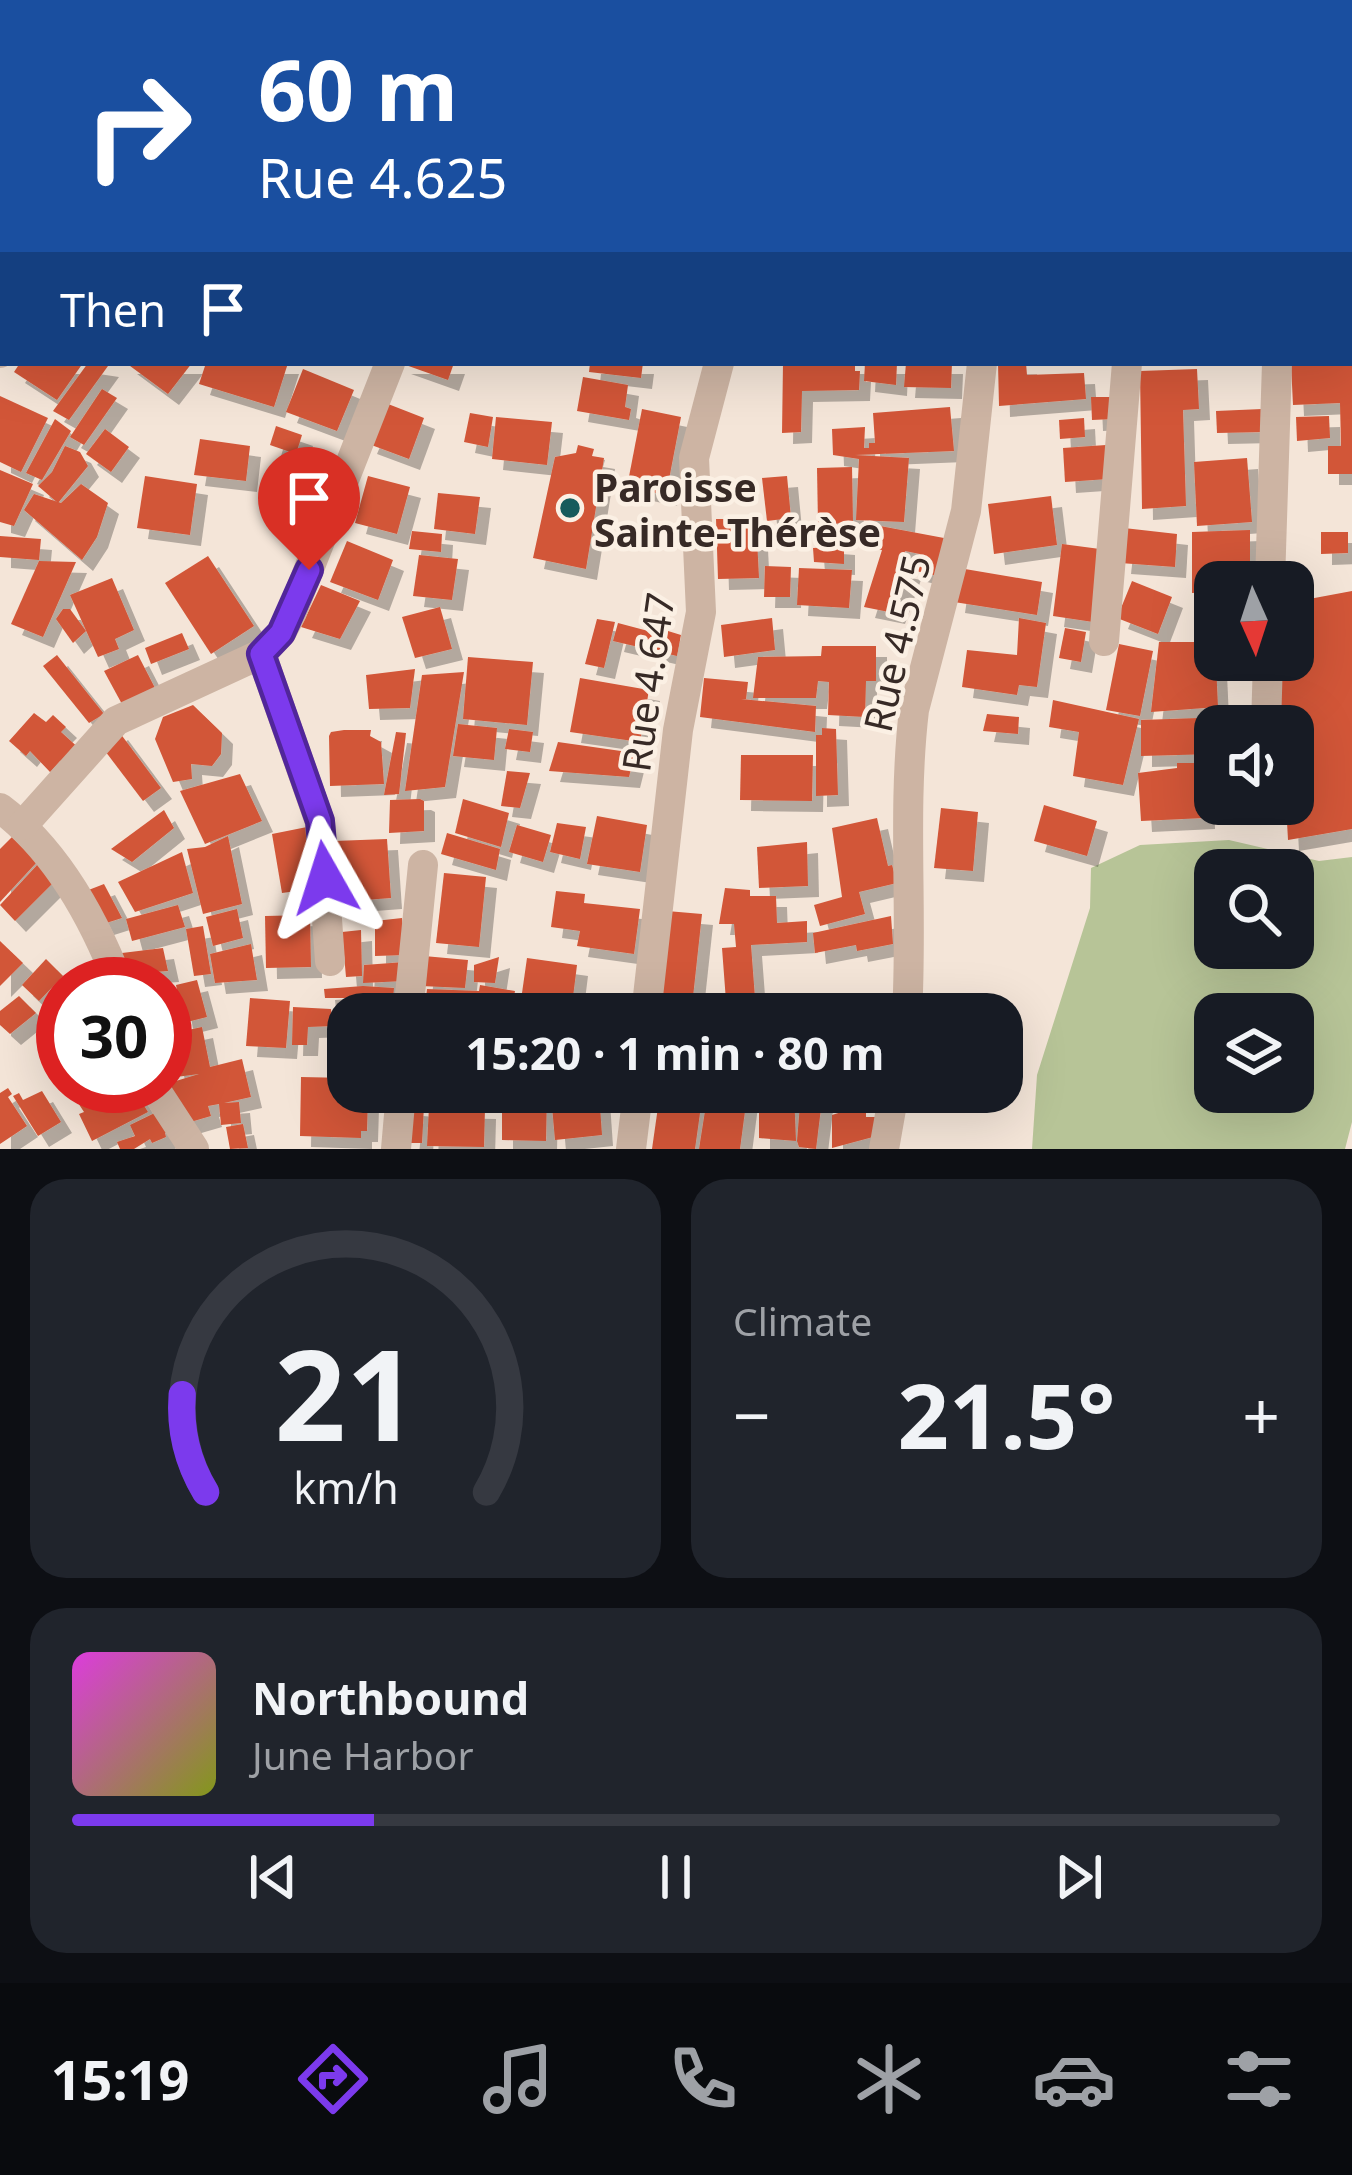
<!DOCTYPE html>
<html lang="en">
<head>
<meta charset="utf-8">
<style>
  body { margin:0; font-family:"Noto Sans",sans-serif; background:#20242c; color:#f1f3f6; height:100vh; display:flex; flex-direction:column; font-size:45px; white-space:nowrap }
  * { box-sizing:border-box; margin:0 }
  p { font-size:39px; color:#9ea1a6 }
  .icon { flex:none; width:66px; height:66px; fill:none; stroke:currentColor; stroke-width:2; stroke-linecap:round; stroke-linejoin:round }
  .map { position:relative; height:1149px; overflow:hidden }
  .panel { display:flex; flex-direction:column; gap:30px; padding:30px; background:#0d0f14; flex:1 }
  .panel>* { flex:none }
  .guide { position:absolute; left:0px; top:0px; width:1353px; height:366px; box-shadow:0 12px 48px #0002; background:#1a4fa0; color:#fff; overflow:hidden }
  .needle { width:78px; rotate:177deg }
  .tools { position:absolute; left:1194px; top:561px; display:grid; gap:24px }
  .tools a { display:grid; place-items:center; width:120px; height:120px; border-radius:24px; background:#171b24; box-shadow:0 12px 48px #0002; font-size:60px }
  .speed { position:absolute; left:36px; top:957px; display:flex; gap:24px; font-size:60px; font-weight:700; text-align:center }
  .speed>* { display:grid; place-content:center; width:156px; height:156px; border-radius:50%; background:#171b24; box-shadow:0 12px 48px #0002; line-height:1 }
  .speed .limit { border:18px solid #d22; background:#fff; color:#111 }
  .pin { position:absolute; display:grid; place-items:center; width:102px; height:102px; color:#fff; margin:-123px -51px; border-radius:50% 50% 50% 0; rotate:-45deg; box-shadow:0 0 12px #0007 }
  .pin .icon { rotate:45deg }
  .me { position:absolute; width:132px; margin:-66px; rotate:354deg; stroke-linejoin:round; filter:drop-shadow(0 0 9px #0008) }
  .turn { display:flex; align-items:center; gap:42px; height:252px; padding:0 60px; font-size:54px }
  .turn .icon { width:156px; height:156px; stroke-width:2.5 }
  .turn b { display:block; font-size:84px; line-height:102px }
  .then { display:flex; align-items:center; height:114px; padding:0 60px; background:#0003; gap:24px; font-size:45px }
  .big { font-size:90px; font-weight:700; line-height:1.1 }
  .panel .tile { flex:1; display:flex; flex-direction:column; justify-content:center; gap:18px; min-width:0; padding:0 42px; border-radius:36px; background:#20242c }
  .panel .dial { align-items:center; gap:0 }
  .dial svg { height:312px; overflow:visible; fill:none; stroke:#363941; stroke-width:7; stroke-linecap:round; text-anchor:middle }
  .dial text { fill:#f1f3f6; stroke:none }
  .song { display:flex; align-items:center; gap:36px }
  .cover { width:144px; height:144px; border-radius:18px; background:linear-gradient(135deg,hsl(300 70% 55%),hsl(70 70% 35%)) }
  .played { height:12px; border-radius:6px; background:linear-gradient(90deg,#7c3aed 25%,#363941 25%) }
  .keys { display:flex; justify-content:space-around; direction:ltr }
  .heat { display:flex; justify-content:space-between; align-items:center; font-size:66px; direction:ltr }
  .panel .tiles { flex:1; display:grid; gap:30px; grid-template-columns:1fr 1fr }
  .tile:last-child { grid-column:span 2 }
  .trip { position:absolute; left:327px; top:993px; width:696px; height:120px; border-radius:36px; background:#171b24; box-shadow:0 12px 48px #0002; font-weight:700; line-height:120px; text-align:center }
  .tabs { display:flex; height:192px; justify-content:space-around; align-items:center; background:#090b0e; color:#9ea1a6 }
  .tabs .icon { width:84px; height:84px }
  .tabs .current { color:#7c3aed }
  .tabs b { font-size:54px; color:#f1f3f6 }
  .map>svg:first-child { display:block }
  .green { fill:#b7c497; fill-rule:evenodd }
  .building { fill:#d25638; filter:url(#shadow) }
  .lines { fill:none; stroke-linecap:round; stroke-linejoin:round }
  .minor { stroke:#cdb4a3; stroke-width:30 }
  .secondary { stroke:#a08274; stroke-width:30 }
  .route-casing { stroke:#51269a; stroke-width:30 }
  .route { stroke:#7c3aed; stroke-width:21 }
  .poi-dot { fill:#175b5c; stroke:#fbf0e4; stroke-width:4.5 }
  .labels { text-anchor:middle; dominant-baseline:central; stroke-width:9; stroke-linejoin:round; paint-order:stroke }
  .poi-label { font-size:39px; font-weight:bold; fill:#372a26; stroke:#fbf0e4; text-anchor:start }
  .street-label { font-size:39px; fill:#372a26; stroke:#fbf0e4 }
</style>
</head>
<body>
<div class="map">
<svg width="1352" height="1149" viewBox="0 0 1352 1149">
  <defs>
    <filter id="shadow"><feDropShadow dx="11" dy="11" stdDeviation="0" flood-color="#0004"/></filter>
  </defs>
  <rect width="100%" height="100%" fill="#f4e5d8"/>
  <path class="green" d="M 1229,840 L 1319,861 L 1352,857 L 1352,1122 L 1345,1149 L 1032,1149 L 1037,1075 L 1090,908 L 1091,868 L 1140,845 ZM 1215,870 L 1293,870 L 1293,948 L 1215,948 ZM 1215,1014 L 1293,1014 L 1293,1092 L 1215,1092 Z"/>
  <g class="building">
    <polygon points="20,363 83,363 57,400 14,372"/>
    <polygon points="88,363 108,366 69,420 53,411"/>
    <polygon points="126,363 192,363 168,394"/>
    <polygon points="206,363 288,363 274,407 199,384"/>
    <polygon points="400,363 454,363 448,380"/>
    <polygon points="590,363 643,363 641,378 589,372"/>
    <polygon points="783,363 855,363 855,371 860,371 859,390 802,391 801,432 782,433"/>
    <polygon points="865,363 897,363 896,385 864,381"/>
    <polygon points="906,363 952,363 951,388 904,387"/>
    <polygon points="998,363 1026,363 1027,375 1084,373 1086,399 999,406"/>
    <polygon points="1352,363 1352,474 1328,474 1328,446 1341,446 1340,403 1293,405 1291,364"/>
    <polygon points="303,369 354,390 337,431 286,412"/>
    <polygon points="1197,369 1199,409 1183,410 1186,506 1142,509 1140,371"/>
    <polygon points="583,377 628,385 625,407 631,409 629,420 577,411"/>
    <polygon points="102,389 117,398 84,445 70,437"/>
    <polygon points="0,396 48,418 21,472 0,462"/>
    <polygon points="1091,397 1113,397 1114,419 1092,420"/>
    <polygon points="383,402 424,418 409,459 366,443"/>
    <polygon points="950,407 954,451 855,455 909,458 904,522 856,520 859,459 833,455 832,429 865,427 864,448 869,448 869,443 875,443 873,413"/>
    <polygon points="642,409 681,417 666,495 627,487"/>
    <polygon points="1262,409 1263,432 1217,433 1216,411"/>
    <polygon points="470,413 493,417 488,447 464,442"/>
    <polygon points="1329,416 1330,438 1297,441 1296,417"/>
    <polygon points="496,417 552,422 547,465 492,459"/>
    <polygon points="1084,418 1085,437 1060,439 1059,420"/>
    <polygon points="55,419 71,431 42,480 26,473"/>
    <polygon points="276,426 302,435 296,454 270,445"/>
    <polygon points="105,429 129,447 111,472 86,454"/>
    <polygon points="200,439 250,446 246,481 194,475"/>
    <polygon points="578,445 594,449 592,456 604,458 586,569 533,558 555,457 576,453"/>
    <polygon points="1106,445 1108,479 1065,482 1063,448"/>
    <polygon points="65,446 80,452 88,466 58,503 38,486 52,472"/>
    <polygon points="1247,458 1252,522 1197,526 1194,462"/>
    <polygon points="852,467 853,523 818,524 817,468"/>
    <polygon points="0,470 33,484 14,526 0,522"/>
    <polygon points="145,476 197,484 190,535 137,528"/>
    <polygon points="368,476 410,487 397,534 355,523"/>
    <polygon points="787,476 791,518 767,521 762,478"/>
    <polygon points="81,484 108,503 97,537 82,560 24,510 34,494 61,503"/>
    <polygon points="438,493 480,497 475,534 434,529"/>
    <polygon points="1051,496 1057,545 994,554 988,504"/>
    <polygon points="716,519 756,519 759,578 718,579"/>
    <polygon points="880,526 944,538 937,576 916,571 920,554 905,551 900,567 910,569 894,613 864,607 882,550 876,549"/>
    <polygon points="1124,528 1177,534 1175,567 1120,563"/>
    <polygon points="1250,530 1250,582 1215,582 1215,592 1192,593 1192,532"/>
    <polygon points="412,531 442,534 441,552 409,549"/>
    <polygon points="1321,532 1348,532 1348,553 1321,554"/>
    <polygon points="0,536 41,539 39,560 0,557"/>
    <polygon points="347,541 393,560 378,600 330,582"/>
    <polygon points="831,543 844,544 844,564 814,562 813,548 832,547"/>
    <polygon points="1062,544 1100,549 1093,622 1053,616"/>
    <polygon points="419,555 458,559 452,600 413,596"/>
    <polygon points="208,556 254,626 211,654 165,583"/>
    <polygon points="39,561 76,562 43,637 11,624"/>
    <polygon points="765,566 791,567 790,597 764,597"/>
    <polygon points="799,568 852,570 849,608 797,605"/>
    <polygon points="959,568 1042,582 1037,615 954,602"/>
    <polygon points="112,578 134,630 115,639 119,649 98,657 70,595"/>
    <polygon points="1132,581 1172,597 1158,634 1117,618"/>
    <polygon points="321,585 360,601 340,639 301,627"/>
    <polygon points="1352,591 1352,829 1288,840 1286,804 1293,804 1293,726 1281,726 1277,660 1293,660 1293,602"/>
    <polygon points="440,607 452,649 415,658 402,617"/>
    <polygon points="63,609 70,609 86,631 73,643 56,619"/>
    <polygon points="772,618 775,650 724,657 721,625"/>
    <polygon points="1019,618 1046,623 1037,687 1019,685 1017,695 962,687 967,650 1017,655"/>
    <polygon points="597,619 615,622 604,668 585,664"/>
    <polygon points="618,623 667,636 668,631 681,635 677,656 613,641"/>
    <polygon points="1065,628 1086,632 1081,662 1059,658"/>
    <polygon points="182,633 189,649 151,664 145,648"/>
    <polygon points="1159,642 1215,642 1218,707 1151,712"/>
    <polygon points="1119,644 1153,651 1140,716 1106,710"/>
    <polygon points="822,646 876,646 876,681 866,681 865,717 828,715 829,682 818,681 816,698 753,698 758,657 821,656"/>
    <polygon points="57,655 104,714 89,723 43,666"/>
    <polygon points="138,655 156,690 123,706 104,671"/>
    <polygon points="468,657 533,662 527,725 463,719"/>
    <polygon points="415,669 410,708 369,709 366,675"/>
    <polygon points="464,672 445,787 405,791 422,675"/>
    <polygon points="580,678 649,690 640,742 570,732"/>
    <polygon points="704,678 748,682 746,699 741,699 816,706 815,732 700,717"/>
    <polygon points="1053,700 1139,719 1123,785 1073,776 1079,732 1049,727"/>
    <polygon points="193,705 222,733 221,754 212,766 191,764 192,779 173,782 155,739 163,717"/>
    <polygon points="34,713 46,722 53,715 66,727 61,732 82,751 60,761 50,772 30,751 26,756 9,741"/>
    <polygon points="987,714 1019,717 1018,734 983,731"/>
    <polygon points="1256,716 1256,726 1215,726 1215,754 1141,756 1141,720"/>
    <polygon points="458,724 497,728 494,760 453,756"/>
    <polygon points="822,728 836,729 838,795 816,796 816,735 822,735"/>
    <polygon points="117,729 161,788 143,801 99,743"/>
    <polygon points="509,729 533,732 530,752 505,749"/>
    <polygon points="344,730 371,730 370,736 381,742 384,784 330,786 329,736 331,732"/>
    <polygon points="396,732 406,733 399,794 384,795"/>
    <polygon points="558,742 635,753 629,777 549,771"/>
    <polygon points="741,755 813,755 812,801 740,800"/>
    <polygon points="1177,763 1202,763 1204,818 1141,821 1138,773 1177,768"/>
    <polygon points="507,771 530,773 520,808 501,806"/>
    <polygon points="240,774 262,821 205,844 180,791"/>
    <polygon points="420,799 424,801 424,831 389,833 390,800"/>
    <polygon points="463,799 509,813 501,847 455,833"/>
    <polygon points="1044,805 1097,821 1087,856 1034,841"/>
    <polygon points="941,808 978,812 973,871 934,868"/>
    <polygon points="164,810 174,828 132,862 111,849"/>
    <polygon points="597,816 647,825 640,872 587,864"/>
    <polygon points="877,818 888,866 892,865 897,883 859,892 865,914 820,926 814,905 842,897 832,828"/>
    <polygon points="557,823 586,827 580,859 550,852"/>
    <polygon points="517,825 551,835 543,862 509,852"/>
    <polygon points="307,827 318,888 282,893 272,834"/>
    <polygon points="447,833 500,849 496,870 441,854"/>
    <polygon points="228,836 242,904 203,914 187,849 205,847"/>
    <polygon points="12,837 37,862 0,902 0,849"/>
    <polygon points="387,839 391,898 338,902 334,841"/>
    <polygon points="807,842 808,886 759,888 757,847"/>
    <polygon points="182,852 193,893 135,912 118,882"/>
    <polygon points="39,863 58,878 15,921 0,905"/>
    <polygon points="444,873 486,877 479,947 436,943"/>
    <polygon points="104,884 122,918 103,924 86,891"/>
    <polygon points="725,888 750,890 750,896 776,896 777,923 807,921 807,942 751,945 755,998 726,1001 722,948 736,947 734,924 719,924"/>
    <polygon points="556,891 585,894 584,903 640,909 634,954 577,946 580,931 551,927"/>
    <polygon points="178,905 185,927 132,941 126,919"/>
    <polygon points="237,909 243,938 213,946 206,917"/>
    <polygon points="667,911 702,914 693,997 658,994"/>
    <polygon points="310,915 311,967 266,968 265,916"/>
    <polygon points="891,916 893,944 857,951 856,945 815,953 813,933"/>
    <polygon points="402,918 405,955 375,956 375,921"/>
    <polygon points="203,926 211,974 194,976 186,929"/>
    <polygon points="361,930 362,976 346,977 342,932"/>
    <polygon points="0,941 23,963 0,986"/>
    <polygon points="251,944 257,980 215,983 210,954"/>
    <polygon points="163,948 168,971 126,974 122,953"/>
    <polygon points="424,956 468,960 465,988 421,986"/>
    <polygon points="499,957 495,983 474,982 474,965"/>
    <polygon points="527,958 577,965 571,1013 520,1007"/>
    <polygon points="46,959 63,976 39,1001 22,985"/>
    <polygon points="405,962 404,981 363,983 364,965"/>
    <polygon points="197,980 207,1017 183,1023 176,985"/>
    <polygon points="480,985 515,991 511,1014 424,1014 427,989 479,991"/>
    <polygon points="363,986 394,988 392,1011 350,1010 351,998 325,998 324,989"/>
    <polygon points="845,993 843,1014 809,1014 811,1002"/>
    <polygon points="19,996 36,1013 10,1034 0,1025 0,1011"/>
    <polygon points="250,998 290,1001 286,1048 246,1046"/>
    <polygon points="672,999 722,1002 722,1014 671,1014"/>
    <polygon points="293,1007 331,1009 333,1026 308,1027 307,1045 292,1045"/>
    <polygon points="202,1027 210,1067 242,1059 251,1097 224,1103 239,1102 241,1123 221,1125 219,1104 208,1106 211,1116 187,1123 166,1084 199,1074 176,1077 171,1057 165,1058 165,1035"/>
    <polygon points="301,1077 348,1078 348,1092 361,1092 361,1097 368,1097 367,1131 361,1131 361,1138 300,1136"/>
    <polygon points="67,1086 99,1086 110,1103 113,1102 104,1086 132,1086 148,1112 92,1141 79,1114 84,1112"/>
    <polygon points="8,1088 12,1094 8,1097 27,1126 0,1144 0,1093"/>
    <polygon points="42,1091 61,1122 38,1136 13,1096 19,1093 23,1100"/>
    <polygon points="488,1092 547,1092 546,1141 502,1140 502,1097"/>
    <polygon points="599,1092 602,1135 555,1140 551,1095"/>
    <polygon points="708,1092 747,1096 740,1149 699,1149"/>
    <polygon points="790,1092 794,1092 796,1141 759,1138 759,1096"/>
    <polygon points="801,1092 823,1092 816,1149 799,1147 797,1141"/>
    <polygon points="660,1093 702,1099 695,1149 652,1149"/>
    <polygon points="412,1105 424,1106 422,1143 408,1143"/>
    <polygon points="429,1107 485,1108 484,1147 427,1146"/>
    <polygon points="854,1108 866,1108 866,1117 880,1117 873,1137 832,1148 832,1115"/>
    <polygon points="163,1109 172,1129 165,1133 166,1137 152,1143 150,1139 134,1149 120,1149 117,1142 135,1136 130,1125"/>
    <polygon points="243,1124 248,1148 230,1149 226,1127"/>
  </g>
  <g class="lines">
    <g class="minor">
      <polyline points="63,3 64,0"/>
      <polyline points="337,3 338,0"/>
      <polyline points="811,3 811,0"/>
      <polyline points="1034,3 1034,0"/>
      <polyline points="1179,3 1180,0"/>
      <polyline points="0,353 3,348"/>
      <polyline points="1270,582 1277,363"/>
      <polyline points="1104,641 1127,363"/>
      <polyline points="1266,726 1268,660"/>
      <path d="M 0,808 C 56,850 94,919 119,984"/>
      <polyline points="1263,808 1263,804"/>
      <polyline points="23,825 116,721 261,654"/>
      <polyline points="330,961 320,822 261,654 281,633 292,612 390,363"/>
      <polyline points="408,1014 423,865"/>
      <polyline points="646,1014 678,730 701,612 694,458 719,363"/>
      <path d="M 907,1014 C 913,913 902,811 914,710 L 966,511 L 982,363"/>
      <polyline points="153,1086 194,1149"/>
      <polyline points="396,1149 401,1092"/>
      <polyline points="631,1149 638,1092"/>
      <polyline points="884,1149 894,1092"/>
    </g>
    <g class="secondary">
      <polyline points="0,44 3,46"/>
      <polyline points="1350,293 1352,293"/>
    </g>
  </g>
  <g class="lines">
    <g class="route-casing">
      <polyline id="route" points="309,570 281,633 261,654 320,821 325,878"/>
    </g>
    <use href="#route" class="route"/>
  </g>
  <circle class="poi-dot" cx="570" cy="508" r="12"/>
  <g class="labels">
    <g class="poi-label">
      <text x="594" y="486">Paroisse<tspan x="594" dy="45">Sainte-Thérèse</tspan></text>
    </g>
    <g class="street-label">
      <text transform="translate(896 643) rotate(-77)">Rue 4.575</text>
      <text transform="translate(647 682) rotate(-82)">Rue 4.647</text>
    </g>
  </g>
</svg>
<div class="tools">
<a><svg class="needle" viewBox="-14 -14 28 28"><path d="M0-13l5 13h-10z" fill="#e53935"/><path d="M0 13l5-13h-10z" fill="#9ea1a6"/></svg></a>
<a><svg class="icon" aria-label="sound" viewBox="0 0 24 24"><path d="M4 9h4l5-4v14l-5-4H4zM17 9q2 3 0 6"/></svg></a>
<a><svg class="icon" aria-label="search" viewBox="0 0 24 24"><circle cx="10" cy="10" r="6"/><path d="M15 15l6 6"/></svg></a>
<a><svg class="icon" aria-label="layers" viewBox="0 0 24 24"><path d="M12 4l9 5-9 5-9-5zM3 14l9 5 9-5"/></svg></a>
</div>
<div class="speed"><div class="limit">30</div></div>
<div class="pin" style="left:309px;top:570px;background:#d93025"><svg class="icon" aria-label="arrive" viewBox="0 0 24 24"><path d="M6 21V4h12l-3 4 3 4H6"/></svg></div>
<svg class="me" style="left:325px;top:878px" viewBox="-20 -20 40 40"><path d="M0-17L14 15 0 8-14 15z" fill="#7c3aed" stroke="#fff" stroke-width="4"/></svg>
<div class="trip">15:20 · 1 min · 80 m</div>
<div class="guide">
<div class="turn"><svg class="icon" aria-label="right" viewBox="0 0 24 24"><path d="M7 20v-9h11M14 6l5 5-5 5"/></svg><div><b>60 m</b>Rue 4.625</div></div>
<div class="then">Then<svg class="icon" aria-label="arrive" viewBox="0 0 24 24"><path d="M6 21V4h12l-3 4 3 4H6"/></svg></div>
</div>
</div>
<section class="panel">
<div class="tiles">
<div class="tile dial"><svg viewBox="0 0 100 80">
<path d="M14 69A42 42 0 1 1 86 69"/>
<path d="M14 69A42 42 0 0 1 8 44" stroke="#7c3aed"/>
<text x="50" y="56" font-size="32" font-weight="700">21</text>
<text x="50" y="72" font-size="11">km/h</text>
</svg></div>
<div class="tile"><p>Climate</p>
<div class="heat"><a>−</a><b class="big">21.5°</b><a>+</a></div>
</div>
<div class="tile">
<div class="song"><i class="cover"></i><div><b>Northbound</b><p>June Harbor</p></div></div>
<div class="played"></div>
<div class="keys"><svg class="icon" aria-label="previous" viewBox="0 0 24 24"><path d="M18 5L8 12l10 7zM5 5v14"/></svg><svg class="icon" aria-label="pause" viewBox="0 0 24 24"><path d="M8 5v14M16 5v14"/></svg><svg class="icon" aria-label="next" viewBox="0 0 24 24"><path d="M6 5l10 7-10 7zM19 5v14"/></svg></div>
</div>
</div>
</section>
<nav class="tabs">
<b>15:19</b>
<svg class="icon current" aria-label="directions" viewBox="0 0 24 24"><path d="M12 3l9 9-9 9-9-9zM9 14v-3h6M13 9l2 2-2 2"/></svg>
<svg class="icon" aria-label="music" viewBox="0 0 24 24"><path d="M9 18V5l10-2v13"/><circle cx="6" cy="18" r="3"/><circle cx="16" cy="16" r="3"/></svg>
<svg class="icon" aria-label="phone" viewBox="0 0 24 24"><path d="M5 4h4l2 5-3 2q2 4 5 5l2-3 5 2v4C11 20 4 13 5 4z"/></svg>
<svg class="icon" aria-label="climate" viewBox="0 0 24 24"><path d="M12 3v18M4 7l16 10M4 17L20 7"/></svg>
<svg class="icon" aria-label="car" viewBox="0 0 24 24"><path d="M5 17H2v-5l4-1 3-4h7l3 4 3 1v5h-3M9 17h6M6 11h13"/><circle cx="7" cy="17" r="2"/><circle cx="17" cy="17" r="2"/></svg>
<svg class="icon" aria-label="filters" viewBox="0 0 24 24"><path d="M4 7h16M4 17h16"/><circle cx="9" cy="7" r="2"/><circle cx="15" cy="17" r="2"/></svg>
</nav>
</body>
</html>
